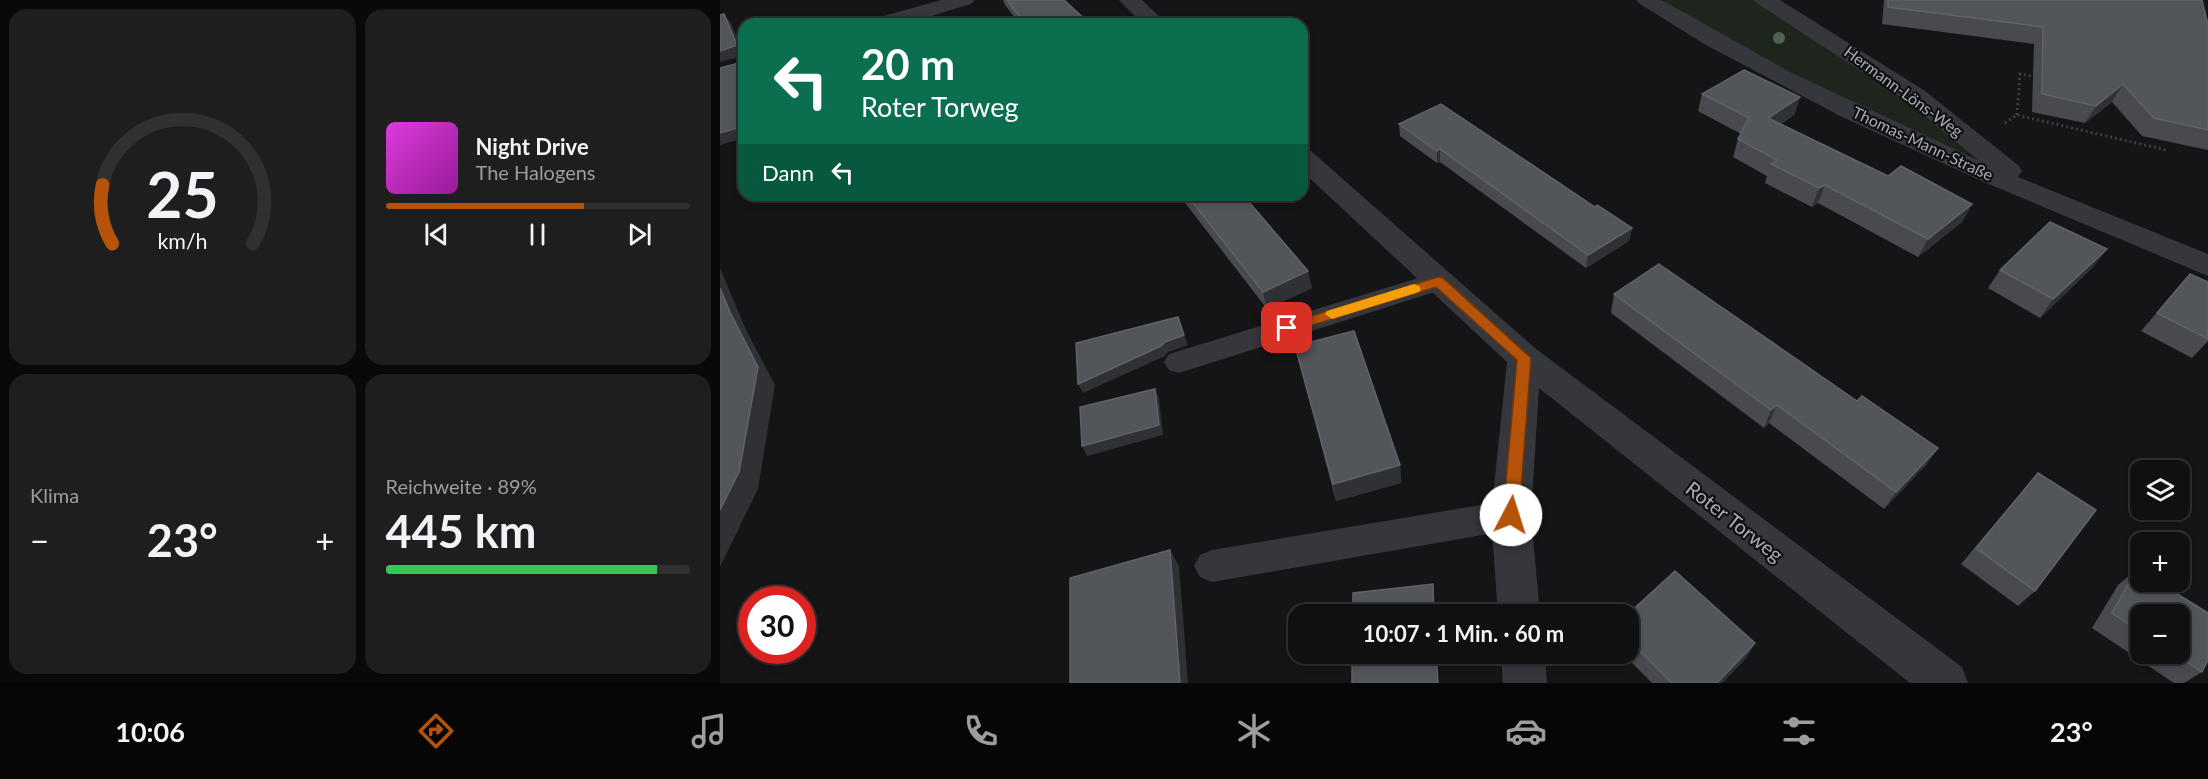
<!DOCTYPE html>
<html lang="de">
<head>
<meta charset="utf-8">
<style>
  body { margin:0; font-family:Lato,sans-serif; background:#1e1e1f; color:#f1f3f6; height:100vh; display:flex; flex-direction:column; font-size:22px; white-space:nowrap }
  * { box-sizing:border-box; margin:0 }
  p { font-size:20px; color:#9c9d9f }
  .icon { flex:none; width:33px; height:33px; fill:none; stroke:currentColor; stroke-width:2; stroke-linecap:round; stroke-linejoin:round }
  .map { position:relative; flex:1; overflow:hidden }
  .panel { display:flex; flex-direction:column; gap:9px; padding:9px; background:#090909; width:720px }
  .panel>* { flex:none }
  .hud { position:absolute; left:18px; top:18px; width:570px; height:183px; border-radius:18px; box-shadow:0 3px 9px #0003,0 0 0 2px #303031; background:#0b6e4f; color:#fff; overflow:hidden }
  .buttons { position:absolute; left:1410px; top:460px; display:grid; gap:12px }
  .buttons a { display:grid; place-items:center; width:60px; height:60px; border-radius:12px; background:#101011; box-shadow:0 3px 9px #0003,0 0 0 2px #303031; font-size:30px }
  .speed { position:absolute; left:18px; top:586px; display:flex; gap:12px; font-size:30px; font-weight:700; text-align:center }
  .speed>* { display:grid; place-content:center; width:78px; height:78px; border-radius:50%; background:#101011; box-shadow:0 3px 9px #0003,0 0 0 2px #303031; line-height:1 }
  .speed .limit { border:9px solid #d22; background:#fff; color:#111 }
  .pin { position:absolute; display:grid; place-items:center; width:51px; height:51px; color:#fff; margin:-26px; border-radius:12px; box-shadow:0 3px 9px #0006 }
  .me { position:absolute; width:66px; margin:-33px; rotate:5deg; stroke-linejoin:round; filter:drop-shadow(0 0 4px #0008) }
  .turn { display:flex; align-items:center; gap:21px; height:126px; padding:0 24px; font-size:27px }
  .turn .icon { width:78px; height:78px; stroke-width:2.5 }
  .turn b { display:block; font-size:42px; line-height:51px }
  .then { display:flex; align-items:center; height:57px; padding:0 24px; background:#0003; gap:12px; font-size:22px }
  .big { font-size:45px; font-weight:700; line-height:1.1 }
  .panel .tile { flex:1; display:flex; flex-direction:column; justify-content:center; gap:9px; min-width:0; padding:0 21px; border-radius:18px; background:#1e1e1f }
  .panel .dial { align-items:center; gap:0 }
  .dial svg { height:156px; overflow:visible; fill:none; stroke:#303031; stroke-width:7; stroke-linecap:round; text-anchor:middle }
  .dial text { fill:#f1f3f6; stroke:none }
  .song { display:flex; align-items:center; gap:18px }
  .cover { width:72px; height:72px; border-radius:9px; background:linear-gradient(135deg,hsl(300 70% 55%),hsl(300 70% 35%)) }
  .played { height:6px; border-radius:3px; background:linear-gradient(90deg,#b45309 65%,#303031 65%) }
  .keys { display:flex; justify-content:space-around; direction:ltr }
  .heat { display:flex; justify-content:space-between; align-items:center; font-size:33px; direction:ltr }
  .charge { height:9px; border-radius:4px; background:linear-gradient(90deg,#34c759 89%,#303031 0) }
  .panel .tiles { flex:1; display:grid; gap:9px; grid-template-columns:repeat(2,1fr) }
  .trip { position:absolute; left:568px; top:604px; width:351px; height:60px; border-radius:18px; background:#101011; box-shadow:0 3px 9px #0003,0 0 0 2px #303031; font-weight:700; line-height:60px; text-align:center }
  .dock { display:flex; height:96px; justify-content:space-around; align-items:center; background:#060607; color:#9c9d9f }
  .dock .icon { width:42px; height:42px }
  .dock .current { color:#b45309 }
  .dock b { font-size:27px; color:#f1f3f6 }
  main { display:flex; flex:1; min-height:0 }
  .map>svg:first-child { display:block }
  .green { fill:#1d251d }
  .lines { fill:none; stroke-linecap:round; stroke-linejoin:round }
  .path { stroke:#3c3e43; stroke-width:3; stroke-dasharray:2 3; stroke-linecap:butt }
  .lane { fill:#36373c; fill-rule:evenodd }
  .street { fill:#36373c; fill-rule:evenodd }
  .tree { fill:#4e634f }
  .wall { fill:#484a4f; fill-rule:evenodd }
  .shaded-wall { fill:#2f3134 }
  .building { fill:#52555a; stroke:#5f6369; stroke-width:1.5 }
  .route { fill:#b45309; stroke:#753606; stroke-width:1.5 }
  .slow { fill:#f59e0b }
  .labels { text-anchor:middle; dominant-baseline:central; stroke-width:4.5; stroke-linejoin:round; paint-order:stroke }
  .far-street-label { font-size:16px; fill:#a6adb7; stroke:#101012 }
  .street-label { font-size:20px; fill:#a6adb7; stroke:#101012 }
</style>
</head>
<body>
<main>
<section class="panel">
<div class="tiles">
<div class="tile dial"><svg viewBox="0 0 100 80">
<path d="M14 69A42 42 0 1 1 86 69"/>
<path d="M14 69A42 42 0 0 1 9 39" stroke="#b45309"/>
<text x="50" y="56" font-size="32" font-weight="700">25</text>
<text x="50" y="72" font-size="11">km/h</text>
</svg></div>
<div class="tile">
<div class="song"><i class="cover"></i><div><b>Night Drive</b><p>The Halogens</p></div></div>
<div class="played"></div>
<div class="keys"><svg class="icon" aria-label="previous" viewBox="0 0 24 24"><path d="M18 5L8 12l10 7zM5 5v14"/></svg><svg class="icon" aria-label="pause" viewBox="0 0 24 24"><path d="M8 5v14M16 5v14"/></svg><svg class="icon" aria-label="next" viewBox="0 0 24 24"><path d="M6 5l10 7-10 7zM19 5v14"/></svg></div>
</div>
<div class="tile"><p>Klima</p>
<div class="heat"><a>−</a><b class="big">23°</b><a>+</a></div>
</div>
<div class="tile"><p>Reichweite · 89%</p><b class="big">445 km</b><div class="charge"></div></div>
</div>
</section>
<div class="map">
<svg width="1488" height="683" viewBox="0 0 1488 683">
  <rect width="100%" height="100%" fill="#151517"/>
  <polygon class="green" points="943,0 1037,0 1189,97 1251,154 1243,153 1196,134 1031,54"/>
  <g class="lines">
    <g class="path">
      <polyline points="1297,115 1300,74 1316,77"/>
      <polyline points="1285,123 1297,115 1446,150"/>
    </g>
    <g class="lane">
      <polygon points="718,272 727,274 731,281 727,288 459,373 449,370 444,362 449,354"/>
      <polygon points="791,500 803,505 808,515 803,525 791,530 492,582 480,577 474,566 480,555 492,550"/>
    </g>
    <g class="street">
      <polygon points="221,0 255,0 251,4 185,24 150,24 153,19"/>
      <polygon points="399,0 422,0 447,24 423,24"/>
      <polygon points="916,0 942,0 1070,72 1258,160 1187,101 1038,4 1034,0 1060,0 1205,91 1298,165 1302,171 1298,177 1488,254 1488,276 1264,182 1122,117 986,45 920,4"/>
      <polygon points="582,149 591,151 816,349 1242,667 1248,683 1190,683 819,388 811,515 820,615 778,615 771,515 787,362 582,171"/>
      <polygon points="781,654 825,654 827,683 783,683"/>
    </g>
  </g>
  <circle class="tree" cx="1059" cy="38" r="6"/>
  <g class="wall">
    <polygon points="283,0 344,0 368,22 369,24 300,24 285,5"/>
    <polygon points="1164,0 1482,0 1488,25 1488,150 1422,136 1392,102 1365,123 1312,112 1314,44 1162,24"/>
    <polygon points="982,94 1080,97 1074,115 1061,124 1168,176 1252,204 1242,222 1198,257 1098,203 1092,207 1045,183 1047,176 1013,157 1018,139 1021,134 978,111"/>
    <polygon points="679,124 875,207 912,228 909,241 866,268 720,162 717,163 680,136"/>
    <polygon points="459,195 524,195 592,288 547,309"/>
    <polygon points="1387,249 1373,267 1320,318 1268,288 1280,270"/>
    <polygon points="1470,274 1488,282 1488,341 1472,358 1421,331"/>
    <polygon points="894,294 1137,401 1218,448 1206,465 1164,509 1049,423 1044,428 891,313"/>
    <polygon points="575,346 680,465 681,483 616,501"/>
    <polygon points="1318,473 1315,591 1298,606 1241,564"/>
    <path d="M 1417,569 L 1482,672 L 1464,683 L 1454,683 L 1372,628 L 1398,585 ZM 1420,615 L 1460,654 L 1420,654 Z"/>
    <polygon points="909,615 1035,643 1026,658 1002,683 932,683 903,654 909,654"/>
  </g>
  <g class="shaded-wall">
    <polygon points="4,14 11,23 24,55 23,55 24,57 24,61 22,56 0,62 0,51"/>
    <polygon points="1403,84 1392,102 1365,123 1376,106"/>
    <polygon points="1080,97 1074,115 1042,136 1048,118"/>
    <polygon points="24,126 24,138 0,145 0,133"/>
    <polygon points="720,149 720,162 717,163 717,151"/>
    <polygon points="1105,185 1098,203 1092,207 1099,188"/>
    <polygon points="1252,204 1242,222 1198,257 1208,239"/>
    <polygon points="912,228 909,241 866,268 868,255"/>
    <polygon points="1387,249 1373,267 1320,318 1333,299"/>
    <polygon points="0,268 26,330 55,385 38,489 0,567 0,510 10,312 0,288"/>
    <polygon points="588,271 592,288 547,309 543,292"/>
    <polygon points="464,335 468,345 448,352 445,356 363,393 358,384 445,342"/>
    <polygon points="435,389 439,398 443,435 367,456 362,446"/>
    <polygon points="1057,405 1049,423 1044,428 1051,410"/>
    <polygon points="1218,448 1206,465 1164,509 1176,492"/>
    <polygon points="680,465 681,483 616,501 613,484"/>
    <polygon points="450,550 459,566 468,683 460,683"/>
    <polygon points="1035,643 1026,658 1002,683 997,683"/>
  </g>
  <g class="building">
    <polygon points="287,0 344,0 368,22 364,23 365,24 305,24"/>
    <polygon points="1168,0 1482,0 1488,25 1488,130 1434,118 1403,84 1376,106 1322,94 1323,27 1168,7"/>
    <polygon points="4,14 17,45 0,51 0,15"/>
    <polygon points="20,51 24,61 24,126 0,133 0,68 19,63"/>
    <polygon points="1024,70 1080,97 1048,118 1168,176 1181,166 1252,204 1208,239 1105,185 1099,188 1051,164 1057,160 1018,139 1029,118 982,94"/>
    <polygon points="721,104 875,207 877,205 912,228 868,255 720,149 717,151 679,124"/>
    <polygon points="467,195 523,195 588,271 543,292"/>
    <polygon points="1330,222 1387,249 1333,299 1280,270"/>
    <polygon points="939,264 1137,401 1142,396 1218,448 1176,492 1057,405 1051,410 894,294"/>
    <polygon points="1470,274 1488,282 1488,339 1437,313"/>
    <polygon points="0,288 10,312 38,367 19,472 0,510"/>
    <polygon points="458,317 464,335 445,342 441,346 358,384 356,343"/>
    <polygon points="634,331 680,465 613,484 575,346"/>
    <polygon points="435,389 439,425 362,446 360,407"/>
    <polygon points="1318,473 1376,510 1315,591 1256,548"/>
    <polygon points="450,550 460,683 350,683 350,578"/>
    <polygon points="1417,569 1420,571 1420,582 1438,582 1488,613 1488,660 1482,672 1454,654 1460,654 1460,615 1420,615 1420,632 1392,613"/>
    <polygon points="955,571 1035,643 997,683 952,683 909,640 909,615 907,615"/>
    <polygon points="713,584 714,615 633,615 633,593"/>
    <polygon points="632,654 716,654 718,683 632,683"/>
  </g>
  <polygon class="route" points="718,277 723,278 811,358 799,515 797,520 791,522 785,520 783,515 797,360 716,287 567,333 560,328 562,325"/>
  <polygon class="slow" points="694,284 699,286 701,289 699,292 612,319 605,314 607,311"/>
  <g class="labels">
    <g class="far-street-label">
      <text transform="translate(1184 91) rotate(36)">Hermann-Löns-Weg</text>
      <text transform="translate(1203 143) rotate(25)">Thomas-Mann-Straße</text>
    </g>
    <g class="street-label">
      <text transform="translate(1015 521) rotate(38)">Roter Torweg</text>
    </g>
  </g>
</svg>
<div class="buttons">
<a><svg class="icon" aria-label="layers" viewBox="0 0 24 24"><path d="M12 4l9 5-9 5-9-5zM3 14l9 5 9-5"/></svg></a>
<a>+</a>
<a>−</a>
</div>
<div class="speed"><div class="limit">30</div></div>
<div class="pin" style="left:567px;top:328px;background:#d93025"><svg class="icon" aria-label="arrive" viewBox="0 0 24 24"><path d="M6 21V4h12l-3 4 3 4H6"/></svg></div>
<svg class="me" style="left:791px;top:515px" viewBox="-20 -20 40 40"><circle r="19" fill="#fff"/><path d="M0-13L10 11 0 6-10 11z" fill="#b45309"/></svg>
<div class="trip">10:07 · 1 Min. · 60 m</div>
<div class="hud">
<div class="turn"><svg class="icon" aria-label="left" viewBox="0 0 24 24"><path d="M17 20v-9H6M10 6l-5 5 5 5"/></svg><div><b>20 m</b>Roter Torweg</div></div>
<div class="then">Dann<svg class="icon" aria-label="left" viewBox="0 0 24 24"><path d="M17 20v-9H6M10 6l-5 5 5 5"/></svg></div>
</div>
</div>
</main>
<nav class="dock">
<b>10:06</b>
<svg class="icon current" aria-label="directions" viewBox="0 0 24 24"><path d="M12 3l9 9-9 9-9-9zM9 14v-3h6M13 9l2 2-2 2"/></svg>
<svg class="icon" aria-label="music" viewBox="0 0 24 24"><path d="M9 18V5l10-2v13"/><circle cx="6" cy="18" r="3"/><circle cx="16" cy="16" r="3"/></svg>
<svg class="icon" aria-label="phone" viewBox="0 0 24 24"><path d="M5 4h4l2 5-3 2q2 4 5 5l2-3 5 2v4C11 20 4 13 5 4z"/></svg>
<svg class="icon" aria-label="climate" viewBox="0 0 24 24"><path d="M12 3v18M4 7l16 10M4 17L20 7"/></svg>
<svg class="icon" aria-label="car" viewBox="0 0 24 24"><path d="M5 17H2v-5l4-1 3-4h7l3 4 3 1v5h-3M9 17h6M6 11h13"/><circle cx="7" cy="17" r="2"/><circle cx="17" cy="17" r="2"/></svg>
<svg class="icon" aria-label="filters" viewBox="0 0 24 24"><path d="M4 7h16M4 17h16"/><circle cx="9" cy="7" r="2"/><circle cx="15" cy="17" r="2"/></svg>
<b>23°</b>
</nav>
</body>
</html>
